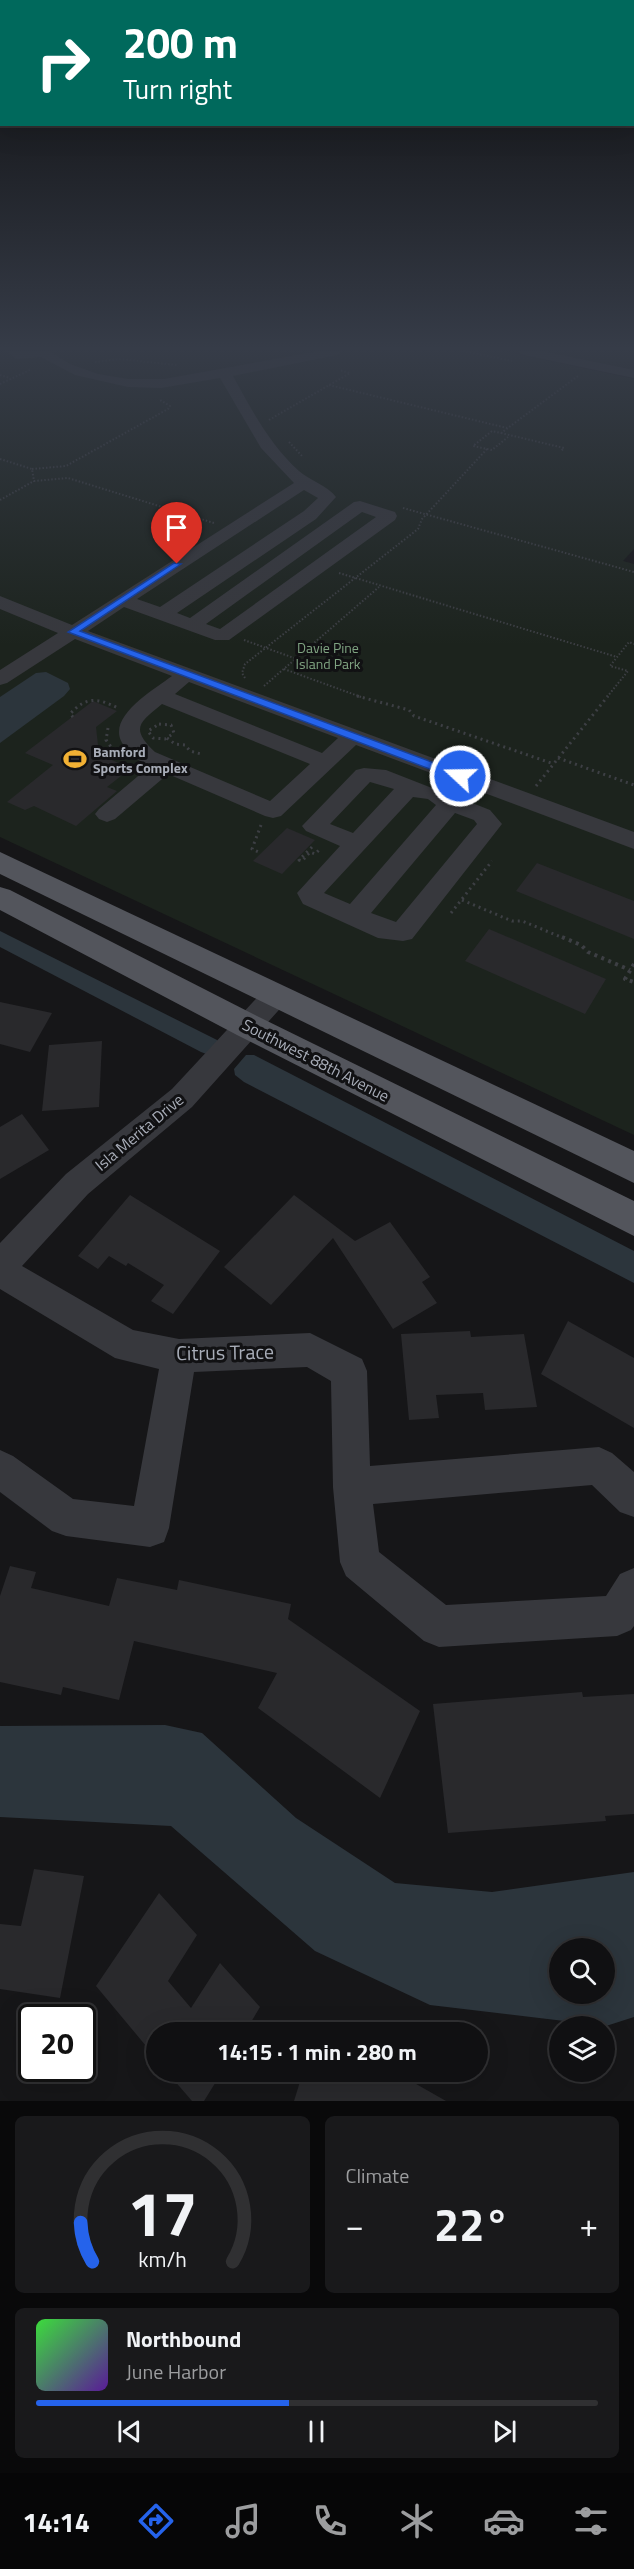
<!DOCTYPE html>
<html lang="en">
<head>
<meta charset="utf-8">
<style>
  body { margin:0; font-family:"Titillium Web",sans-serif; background:#19191b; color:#f1f3f6; height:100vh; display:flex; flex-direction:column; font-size:22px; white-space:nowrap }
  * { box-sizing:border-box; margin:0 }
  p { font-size:20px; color:#9c9d9f }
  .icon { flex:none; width:33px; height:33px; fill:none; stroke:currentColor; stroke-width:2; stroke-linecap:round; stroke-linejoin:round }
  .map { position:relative; height:2101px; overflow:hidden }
  .sheet { display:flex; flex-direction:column; gap:15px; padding:15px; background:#09090a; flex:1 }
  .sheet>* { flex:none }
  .top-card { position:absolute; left:0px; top:0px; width:634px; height:126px; box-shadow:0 6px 24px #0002,0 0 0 2px #303032; background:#00695c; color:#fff; overflow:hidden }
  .tools { position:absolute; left:549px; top:1938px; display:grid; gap:12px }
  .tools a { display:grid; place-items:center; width:66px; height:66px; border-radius:50%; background:#101012; box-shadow:0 6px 24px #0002,0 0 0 2px #303032; font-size:30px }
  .speed { position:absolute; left:18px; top:2004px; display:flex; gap:12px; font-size:30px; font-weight:700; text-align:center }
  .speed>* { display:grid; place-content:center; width:78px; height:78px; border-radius:50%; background:#101012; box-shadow:0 6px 24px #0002,0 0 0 2px #303032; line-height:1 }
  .speed .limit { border:3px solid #111; border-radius:9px; background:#fff; color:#111 }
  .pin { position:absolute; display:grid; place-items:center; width:51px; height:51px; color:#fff; margin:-62px -26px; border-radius:50% 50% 50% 0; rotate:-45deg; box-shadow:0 0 6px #0007 }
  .pin .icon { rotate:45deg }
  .me { position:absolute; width:66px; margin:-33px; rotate:291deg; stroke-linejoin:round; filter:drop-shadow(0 0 4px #0008) }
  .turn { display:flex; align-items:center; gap:21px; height:126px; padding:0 24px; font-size:27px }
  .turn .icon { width:78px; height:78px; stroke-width:2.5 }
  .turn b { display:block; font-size:42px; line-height:51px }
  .big { font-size:45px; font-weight:700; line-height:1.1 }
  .sheet .card { flex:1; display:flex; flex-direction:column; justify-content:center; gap:9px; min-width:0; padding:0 21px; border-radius:9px; background:#19191b }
  .sheet .dial { align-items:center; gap:0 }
  .dial svg { height:156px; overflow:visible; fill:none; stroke:#303032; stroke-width:7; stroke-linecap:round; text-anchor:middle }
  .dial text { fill:#f1f3f6; stroke:none }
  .song { display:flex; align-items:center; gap:18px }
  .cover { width:72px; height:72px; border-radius:9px; background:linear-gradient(135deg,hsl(120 70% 55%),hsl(270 70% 35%)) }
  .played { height:6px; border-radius:3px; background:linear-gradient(90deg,#2563eb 45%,#303032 45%) }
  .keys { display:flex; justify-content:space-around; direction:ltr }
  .heat { display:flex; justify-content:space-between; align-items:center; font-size:33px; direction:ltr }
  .sheet .tiles { flex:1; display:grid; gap:15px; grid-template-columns:1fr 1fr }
  .card:last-child { grid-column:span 2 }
  .trip { position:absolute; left:146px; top:2022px; width:342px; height:60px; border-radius:30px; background:#101012; box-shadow:0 6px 24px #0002,0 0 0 2px #303032; font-weight:700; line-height:60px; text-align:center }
  .menu { display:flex; height:96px; justify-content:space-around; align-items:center; background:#060607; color:#9c9d9f }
  .menu .icon { width:42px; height:42px }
  .menu .on { color:#2563eb }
  .menu b { font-size:27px; color:#f1f3f6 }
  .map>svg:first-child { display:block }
  .green { fill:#1c231d }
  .water { fill:#2c353c; fill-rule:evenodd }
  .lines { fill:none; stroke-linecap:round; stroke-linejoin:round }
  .canal { fill:#2c353c; fill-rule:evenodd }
  .building { fill:#29292c }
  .path-far2 { stroke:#3d3f44; stroke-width:2; stroke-dasharray:1.5 2; stroke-linecap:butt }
  .path-far1 { stroke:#3d3f44; stroke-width:3; stroke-dasharray:2 4; stroke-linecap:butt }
  .path { stroke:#3d3f44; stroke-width:4; stroke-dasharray:3 4.5; stroke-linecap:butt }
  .minor { fill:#37383d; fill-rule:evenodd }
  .major { fill:#53555c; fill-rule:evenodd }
  .route { fill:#2563eb; stroke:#184099; stroke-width:1.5 }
  .labels { text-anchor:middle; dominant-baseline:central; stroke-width:6; stroke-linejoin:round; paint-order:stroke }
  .far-park-label { font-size:14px; fill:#7fa381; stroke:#111113 }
  .far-poi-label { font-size:14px; font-weight:bold; fill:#a8adb8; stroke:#111113; text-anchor:start }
  .street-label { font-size:16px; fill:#a8adb8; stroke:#111113 }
  .near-street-label { font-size:20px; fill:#a8adb8; stroke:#111113 }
</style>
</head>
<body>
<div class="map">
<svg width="634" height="2101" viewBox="0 0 634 2101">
  <rect width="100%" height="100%" fill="#161618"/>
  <g class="green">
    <polygon points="0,351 502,351 634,379 634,549 623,561 634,564 634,1135 0,837"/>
    <polygon points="541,351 634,351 634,370"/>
  </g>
  <g class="water">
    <polygon points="46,672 68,683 70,689 64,696 0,743 0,697 36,673"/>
    <polygon points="246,1055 254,1055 634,1251 634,1283 244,1082 235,1075 234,1069"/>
    <path d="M 165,1725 L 202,1733 L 296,1818 L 395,1883 L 492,1892 L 634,1872 L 634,2017 L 606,2026 L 430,2005 L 315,1951 L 171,1826 L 0,1817 L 0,1726 ZM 560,1948 L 604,1948 L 604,1994 L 560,1994 Z"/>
  </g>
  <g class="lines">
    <polygon class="canal" points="0,931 217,1040 220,1046 217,1052 209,1055 201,1052 0,947"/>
  </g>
  <g class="building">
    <polygon points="93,701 117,711 96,727 99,754 125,766 116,773 121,776 107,787 117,791 76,826 34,806 25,810 7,802 53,765 25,753"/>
    <polygon points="287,828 315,840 282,874 253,861"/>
    <polygon points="537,863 634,901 634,939 516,891"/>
    <polygon points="489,929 606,979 585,1014 465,961"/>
    <polygon points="0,1002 52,1013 30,1052 0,1044"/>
    <polygon points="102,1041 99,1107 42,1111 49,1045"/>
    <polygon points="22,1114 49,1150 0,1179 0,1127"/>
    <polygon points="130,1195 220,1251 173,1314 151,1301 164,1285 128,1263 126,1266 109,1256 98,1269 78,1256"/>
    <polygon points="294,1195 355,1241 390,1222 430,1277 422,1282 437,1303 393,1329 333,1238 271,1305 224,1267"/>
    <polygon points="568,1321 634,1358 634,1428 541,1374"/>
    <polygon points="470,1331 471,1337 524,1334 537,1407 485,1410 483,1393 436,1395 439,1418 409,1420 401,1334"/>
    <polygon points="10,1566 36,1572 31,1588 109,1606 117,1578 177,1590 179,1580 291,1604 288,1619 420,1711 380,1798 258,1708 277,1673 134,1641 119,1700 63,1687 61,1695 0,1682 0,1596"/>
    <polygon points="582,1692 583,1697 634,1694 634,1814 605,1816 606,1821 448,1833 433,1704"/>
    <polygon points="34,1869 84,1876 60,1998 0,1989 0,1924 21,1926"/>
    <polygon points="159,1893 197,1935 168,1981 191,2008 220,1963 260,2007 245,2032 156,2032 156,2058 96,1986"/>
    <polygon points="167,2072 222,2072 204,2101 192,2101"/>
    <polygon points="303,2072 395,2072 446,2101 294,2101"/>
  </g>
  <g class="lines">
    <g class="path-far2">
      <polyline points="463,351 512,361"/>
      <polyline points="95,362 119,359 177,365"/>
      <polyline points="0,375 10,378"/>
      <polyline points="0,384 30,370"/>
      <polyline points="329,385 507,428"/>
      <polyline points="269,420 350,373 339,370"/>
      <polyline points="501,433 564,448 561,451"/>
      <polyline points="289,442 302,456"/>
      <polyline points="487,449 492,450 508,437"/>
      <polyline points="0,459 32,469 34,481 68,478 214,523"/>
      <polyline points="32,469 66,466 168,409 170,406 160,400"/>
      <polyline points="0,500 34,481"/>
      <polyline points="403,508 634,572"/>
      <polyline points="339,573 617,657"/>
      <polyline points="244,640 294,658"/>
      <polyline points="284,669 361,697"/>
      <polyline points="245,678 242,673 245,664 418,529 422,519 487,449 473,446 492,431 501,433 578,376"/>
      <polyline points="264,686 379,587"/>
      <polyline points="607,697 628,671 610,666 629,642 634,644"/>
    </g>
    <g class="path-far1">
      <polyline points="357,696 409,710 414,716 554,764"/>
      <path d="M 73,717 L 70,714 C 86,696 98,698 118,708"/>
      <polygon points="159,724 171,725 174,733 165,739 153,738 148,731"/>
      <polyline points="108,728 106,740 117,755"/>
      <polyline points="167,738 175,744 185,745 190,751 201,754"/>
      <polyline points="558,758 634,785"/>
      <polyline points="536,786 608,696"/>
      <polyline points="261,825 252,849 261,853"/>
      <polyline points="312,847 299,860 302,861 310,852 315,854 321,848"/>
      <polyline points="462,900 512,921 522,921 566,939"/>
      <polyline points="451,913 492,861"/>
    </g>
    <g class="path">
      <polyline points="562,937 581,945 588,952 630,970"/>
      <polyline points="634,964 625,979 634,982"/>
    </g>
    <g class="minor">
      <path d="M 7,351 L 49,351 L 70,364 L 98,374 L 128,379 L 164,379 L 319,351 L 343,351 L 337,355 L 233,376 C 251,409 270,445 299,471 C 309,480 328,486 336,497 L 316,519 L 177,613 L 190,618 L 354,502 L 360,501 L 395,512 L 397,516 L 395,520 L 229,640 L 215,640 L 124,607 L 88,631 L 634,832 L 634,849 L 356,745 L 281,816 L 273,818 L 265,816 L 168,774 L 115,819 L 107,822 L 99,819 L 95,814 L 99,809 L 150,766 C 140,762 134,757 127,749 C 99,721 152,691 172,676 L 75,639 L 7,683 L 0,685 L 0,670 L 58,633 L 0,609 L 0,596 L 72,625 L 294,483 L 261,448 L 220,378 L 161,388 L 128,387 L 75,375 L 41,357 L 16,359 ZM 304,490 L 318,498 L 304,511 L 160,607 L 137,599 ZM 362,512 L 376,517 L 220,629 L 206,624 ZM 189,682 L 338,738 L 322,753 L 175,694 ZM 162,704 L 310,764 L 270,801 L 155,752 C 130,728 139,723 162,704 Z"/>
      <polygon points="517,351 542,351 634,370 634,378 524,355"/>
      <path d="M 364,768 L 386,770 L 432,788 L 435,792 L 447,793 L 490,810 L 502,824 L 412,939 L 403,941 L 378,938 L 303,904 L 297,893 L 340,846 L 306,831 L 302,826 L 356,770 ZM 370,782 L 394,789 L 353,833 L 330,824 ZM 413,797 L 428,799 L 436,805 L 350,904 L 324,893 ZM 455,813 L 474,820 L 477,824 L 396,922 L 371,913 Z"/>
      <polygon points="276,985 286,988 290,995 286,1002 192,1107 88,1194 22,1266 133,1330 179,1339 310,1333 362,1359 367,1371 370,1466 599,1447 612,1453 634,1472 634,1517 620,1512 592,1485 373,1504 379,1552 446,1605 606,1596 620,1574 634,1568 634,1626 631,1630 617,1636 439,1647 424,1641 346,1576 340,1562 333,1487 331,1381 307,1367 194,1372 169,1528 164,1542 150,1547 66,1536 52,1531 0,1492 0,1450 13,1456 73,1499 134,1506 159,1369 115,1358 0,1289 0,1243 66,1174 172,1089 266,988"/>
    </g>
    <g class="major">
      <polygon points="0,852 634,1151 634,1183 0,874"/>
      <polygon points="0,887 10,890 259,1017 634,1201 634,1236 237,1035 0,910"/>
    </g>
  </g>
  <linearGradient id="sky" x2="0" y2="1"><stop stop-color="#0c0c0d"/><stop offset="0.54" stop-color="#363c48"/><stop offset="1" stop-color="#363c48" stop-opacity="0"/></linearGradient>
  <rect width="634" height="645" fill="url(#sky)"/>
  <polygon class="route" points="174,563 181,564 80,631 464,774 464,779 456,779 68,632"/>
  <defs>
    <g id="stadium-bare" transform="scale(1.8)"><path d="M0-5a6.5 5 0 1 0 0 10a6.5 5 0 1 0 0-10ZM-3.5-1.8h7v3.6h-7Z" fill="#f2b134" stroke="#111113" stroke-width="2.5" paint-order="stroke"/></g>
  </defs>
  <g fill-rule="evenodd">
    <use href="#stadium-bare" x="75" y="759"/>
  </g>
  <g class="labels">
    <g class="far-park-label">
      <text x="328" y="647">Davie Pine<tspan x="328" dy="16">Island Park</tspan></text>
    </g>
    <g class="far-poi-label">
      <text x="93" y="751">Bamford<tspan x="93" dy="16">Sports Complex</tspan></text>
    </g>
    <g class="street-label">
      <text transform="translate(316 1060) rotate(27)">Southwest 88th Avenue</text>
      <text transform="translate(139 1132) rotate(-40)">Isla Merita Drive</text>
    </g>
    <g class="near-street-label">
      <text transform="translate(225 1352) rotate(-1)">Citrus Trace</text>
    </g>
  </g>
</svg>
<div class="tools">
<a><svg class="icon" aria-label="search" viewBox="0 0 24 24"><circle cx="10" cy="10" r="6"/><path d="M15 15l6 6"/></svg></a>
<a><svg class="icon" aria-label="layers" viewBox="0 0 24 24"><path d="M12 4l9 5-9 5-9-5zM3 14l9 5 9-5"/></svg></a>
</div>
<div class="speed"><div class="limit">20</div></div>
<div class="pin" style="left:177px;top:564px;background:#d93025"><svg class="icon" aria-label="arrive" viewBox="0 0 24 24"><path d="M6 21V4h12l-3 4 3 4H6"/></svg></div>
<svg class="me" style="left:460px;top:776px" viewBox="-20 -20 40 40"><circle r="17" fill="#2563eb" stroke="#fff" stroke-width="3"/><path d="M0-11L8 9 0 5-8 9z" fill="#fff"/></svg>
<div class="trip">14:15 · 1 min · 280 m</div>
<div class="top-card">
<div class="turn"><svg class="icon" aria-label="right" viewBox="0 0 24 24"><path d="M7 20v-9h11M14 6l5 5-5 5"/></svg><div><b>200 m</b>Turn right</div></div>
</div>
</div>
<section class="sheet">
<div class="tiles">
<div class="card dial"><svg viewBox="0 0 100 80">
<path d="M14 69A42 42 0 1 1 86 69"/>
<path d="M14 69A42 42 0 0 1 8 49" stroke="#2563eb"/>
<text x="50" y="56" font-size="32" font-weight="700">17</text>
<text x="50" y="72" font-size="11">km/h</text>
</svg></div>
<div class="card"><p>Climate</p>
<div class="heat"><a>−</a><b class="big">22°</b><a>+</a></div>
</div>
<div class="card">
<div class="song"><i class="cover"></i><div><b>Northbound</b><p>June Harbor</p></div></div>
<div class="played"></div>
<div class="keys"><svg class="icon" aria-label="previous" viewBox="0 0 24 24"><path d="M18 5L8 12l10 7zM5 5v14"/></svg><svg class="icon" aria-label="pause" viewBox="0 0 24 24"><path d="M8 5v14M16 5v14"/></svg><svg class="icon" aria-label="next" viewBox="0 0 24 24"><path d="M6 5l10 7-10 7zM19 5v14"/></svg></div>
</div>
</div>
</section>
<nav class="menu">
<b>14:14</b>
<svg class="icon on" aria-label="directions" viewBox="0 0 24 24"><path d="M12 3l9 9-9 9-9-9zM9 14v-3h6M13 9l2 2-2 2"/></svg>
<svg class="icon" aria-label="music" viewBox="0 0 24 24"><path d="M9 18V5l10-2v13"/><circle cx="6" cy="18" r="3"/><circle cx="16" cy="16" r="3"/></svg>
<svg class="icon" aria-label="phone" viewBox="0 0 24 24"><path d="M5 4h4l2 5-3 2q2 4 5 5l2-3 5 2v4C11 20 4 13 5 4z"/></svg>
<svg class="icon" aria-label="climate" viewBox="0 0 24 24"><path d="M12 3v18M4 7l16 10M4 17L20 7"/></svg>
<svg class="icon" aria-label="car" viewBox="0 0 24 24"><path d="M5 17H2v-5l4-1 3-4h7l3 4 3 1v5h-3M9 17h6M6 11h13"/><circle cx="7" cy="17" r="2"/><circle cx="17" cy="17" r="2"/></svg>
<svg class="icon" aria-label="filters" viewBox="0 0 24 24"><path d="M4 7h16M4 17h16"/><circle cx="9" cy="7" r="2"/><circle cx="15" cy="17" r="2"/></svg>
</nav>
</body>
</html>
